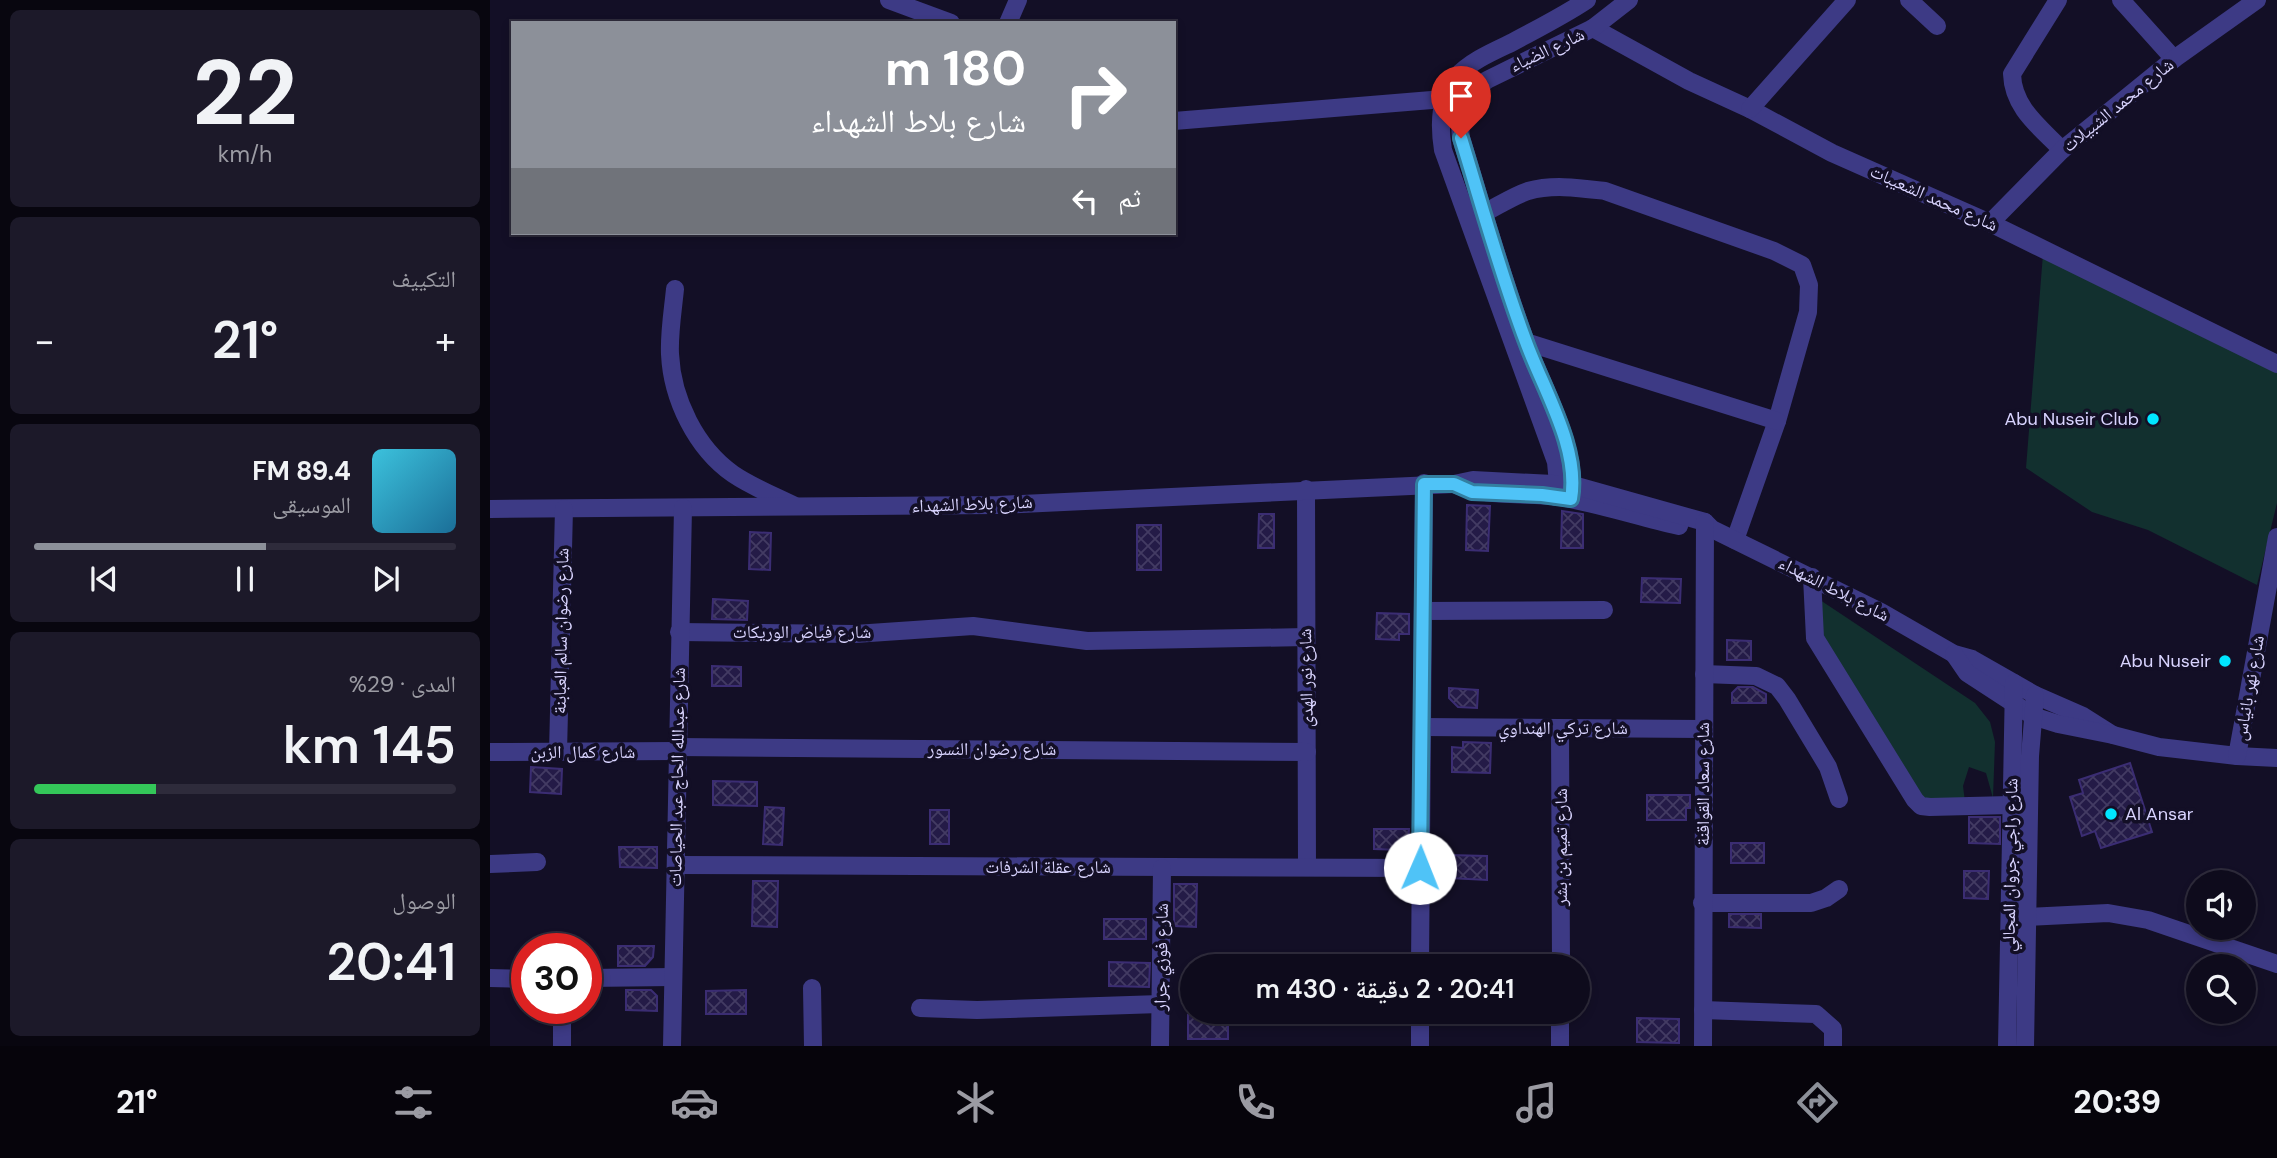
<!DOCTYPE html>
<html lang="ar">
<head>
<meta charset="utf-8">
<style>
  body { margin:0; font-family:"DM Sans","Noto Naskh Arabic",sans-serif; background:#1c1929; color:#f1f3f6; direction:rtl; height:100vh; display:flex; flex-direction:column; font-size:26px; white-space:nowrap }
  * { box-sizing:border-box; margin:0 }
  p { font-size:23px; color:#9b9ba3 }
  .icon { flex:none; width:38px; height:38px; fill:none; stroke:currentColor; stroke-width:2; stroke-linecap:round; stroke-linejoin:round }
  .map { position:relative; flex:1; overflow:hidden; direction:ltr }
  .details { display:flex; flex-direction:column; gap:10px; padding:10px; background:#08060f; width:490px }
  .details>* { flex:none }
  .guide { position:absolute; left:21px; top:21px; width:665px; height:214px; border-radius:0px; box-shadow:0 4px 10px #0003,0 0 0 2px #2e2b3b; direction:rtl; background:#8c9099; color:#fff; overflow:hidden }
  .controls { position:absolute; left:1696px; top:870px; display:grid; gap:14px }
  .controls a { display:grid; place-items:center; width:70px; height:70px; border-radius:50%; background:#0e0b1c; box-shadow:0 4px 10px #0003,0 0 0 2px #2e2b3b; font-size:35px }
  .speed { position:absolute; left:21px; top:933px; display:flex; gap:14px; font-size:35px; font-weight:700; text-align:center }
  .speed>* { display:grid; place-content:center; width:91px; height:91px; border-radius:50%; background:#0e0b1c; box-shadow:0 4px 10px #0003,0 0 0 2px #2e2b3b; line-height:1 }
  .speed .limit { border:10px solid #d22; background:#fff; color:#111 }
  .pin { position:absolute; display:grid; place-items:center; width:60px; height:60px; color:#fff; margin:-72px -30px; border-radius:50% 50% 50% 0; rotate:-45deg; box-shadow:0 0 7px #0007 }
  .pin .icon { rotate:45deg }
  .me { position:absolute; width:77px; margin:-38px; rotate:1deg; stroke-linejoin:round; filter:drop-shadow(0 0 5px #0008) }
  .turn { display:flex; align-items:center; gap:24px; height:147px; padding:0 35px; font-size:32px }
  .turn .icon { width:91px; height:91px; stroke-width:2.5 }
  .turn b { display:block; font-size:49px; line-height:60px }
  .then { display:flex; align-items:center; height:66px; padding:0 35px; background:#0003; gap:14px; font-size:26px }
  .big { font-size:52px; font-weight:600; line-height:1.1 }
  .details .card { flex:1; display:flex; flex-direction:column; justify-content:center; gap:10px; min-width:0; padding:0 24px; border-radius:10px; background:#1c1929 }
  .details .dial { align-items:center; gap:0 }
  .dial b { font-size:91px; line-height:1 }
  .song { display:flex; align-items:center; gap:21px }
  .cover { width:84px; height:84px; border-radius:10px; background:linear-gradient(135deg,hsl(190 70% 55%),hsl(200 70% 35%)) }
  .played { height:7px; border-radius:4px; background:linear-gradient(90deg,#8c9099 55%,#2e2b3b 55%) }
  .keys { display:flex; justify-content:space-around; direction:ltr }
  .heat { display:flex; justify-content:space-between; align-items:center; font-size:38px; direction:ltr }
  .charge { height:10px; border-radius:5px; background:linear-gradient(90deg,#34c759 29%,#2e2b3b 0) }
  .trip { position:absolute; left:690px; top:954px; width:410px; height:70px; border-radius:35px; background:#0e0b1c; box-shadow:0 4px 10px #0003,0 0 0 2px #2e2b3b; font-weight:600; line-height:70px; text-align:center; direction:rtl }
  .tabs { display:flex; height:112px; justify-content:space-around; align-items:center; background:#06040b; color:#9b9ba3 }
  .tabs .icon { width:49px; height:49px }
  .tabs .on { color:#8c9099 }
  .tabs b { font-size:32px; color:#f1f3f6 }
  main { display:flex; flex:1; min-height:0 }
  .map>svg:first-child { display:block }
  .park { fill:#12302f }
  .building { fill:url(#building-cross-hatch); stroke:#3b2d73; stroke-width:2 }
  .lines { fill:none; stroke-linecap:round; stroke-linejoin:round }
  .minor { stroke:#3d3a85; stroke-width:18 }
  .route-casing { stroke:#337fa1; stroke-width:18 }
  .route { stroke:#4fc3f7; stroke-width:12 }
  .poi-dot { fill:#00e5ff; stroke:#130f26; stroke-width:2.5 }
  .labels { text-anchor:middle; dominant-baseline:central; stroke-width:7; stroke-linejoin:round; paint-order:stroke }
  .street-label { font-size:18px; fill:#d9d4ff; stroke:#130f26 }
  .poi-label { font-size:18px; fill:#d9d4ff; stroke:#130f26; text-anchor:end }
</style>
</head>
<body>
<main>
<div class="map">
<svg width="1787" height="1046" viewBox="0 0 1787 1046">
  <defs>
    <pattern id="building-cross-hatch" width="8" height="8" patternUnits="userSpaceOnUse" patternTransform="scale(1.75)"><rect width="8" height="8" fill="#241b47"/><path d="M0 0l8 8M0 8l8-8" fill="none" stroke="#433b63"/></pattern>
  </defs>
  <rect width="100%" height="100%" fill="#130f26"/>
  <g class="park">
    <polygon points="1553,254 1787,370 1787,503 1767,585 1658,530 1602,512 1536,468"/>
    <polygon points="1327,598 1485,703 1500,722 1505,742 1503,798 1496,773 1479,767 1473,786 1475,802 1435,803 1325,636"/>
  </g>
  <g class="building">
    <polygon points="977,505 1000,506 998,551 976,550"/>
    <polygon points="1072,511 1093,514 1093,548 1071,548"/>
    <polygon points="769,514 784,514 784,548 768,548"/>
    <rect x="647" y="525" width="24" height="45"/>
    <polygon points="260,532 281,533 280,570 259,569"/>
    <polygon points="1152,578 1191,579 1190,603 1151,602"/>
    <polygon points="223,599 258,601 257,620 222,619"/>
    <polygon points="887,613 919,614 919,634 909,634 909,640 886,639"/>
    <polygon points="1237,640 1261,641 1261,660 1237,660"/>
    <polygon points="222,666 251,667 251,686 222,686"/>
    <polygon points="1248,687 1263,687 1276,694 1276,703 1242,703 1242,693"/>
    <polygon points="959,688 988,690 987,708 968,707 959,698"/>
    <polygon points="973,742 1001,743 1000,773 962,772 962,747 973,748"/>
    <polygon points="1640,763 1662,832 1611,848 1605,831 1592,836 1580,797 1593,793 1589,780"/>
    <polygon points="41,767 72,769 71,794 40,792"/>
    <polygon points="223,781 267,782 267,806 223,805"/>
    <polygon points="1157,795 1200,795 1200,808 1196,808 1196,820 1157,820"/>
    <polygon points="275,807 294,808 292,845 273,844"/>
    <rect x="440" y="810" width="19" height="34"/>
    <polygon points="1479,817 1510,817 1510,844 1479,843"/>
    <polygon points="884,829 919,829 918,846 911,850 884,849"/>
    <rect x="1241" y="843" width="33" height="20"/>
    <polygon points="129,847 167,847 167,868 130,867"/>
    <polygon points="959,855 997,856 997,880 959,878"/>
    <polygon points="1474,871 1499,871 1498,899 1474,898"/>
    <polygon points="263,881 288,881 287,927 262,926"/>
    <polygon points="684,884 707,884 706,927 684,926"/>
    <polygon points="1239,914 1271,914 1271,928 1239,927"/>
    <rect x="614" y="919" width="42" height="20"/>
    <polygon points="128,946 164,946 163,957 155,966 128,966"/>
    <polygon points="619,962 660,963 659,987 619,986"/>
    <polygon points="136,990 161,990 167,996 167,1011 136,1010"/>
    <polygon points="256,990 256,1014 216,1014 216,991"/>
    <rect x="698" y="1015" width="40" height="24"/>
    <polygon points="1147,1018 1189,1019 1189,1043 1147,1042"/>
  </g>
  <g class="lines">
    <g class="minor">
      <polyline points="399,0 461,23"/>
      <polyline points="1419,0 1447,26"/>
      <path d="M 1568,0 L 1522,74 C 1523,108 1550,127 1572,150"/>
      <polyline points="1631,0 1684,59"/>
      <polyline points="518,23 528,0"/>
      <polyline points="1103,28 1199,81 1260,109 1342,153 1500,223 1787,364"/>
      <polyline points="1260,109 1357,0"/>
      <polyline points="684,121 954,99"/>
      <path d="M 994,213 C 1008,206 1023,196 1038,191 C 1063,184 1090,188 1115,191 L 1284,251 L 1312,265 L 1319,285 L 1318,312 L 1287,421 L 1245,540"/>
      <polyline points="1500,223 1572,150 1684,59 1767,0"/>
      <path d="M 185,289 C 183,310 179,333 180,354 C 182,399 206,448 243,474 C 262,487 285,496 305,506"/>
      <polyline points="1036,342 1287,421"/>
      <path d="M 964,484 C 997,498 1033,492 1069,497 C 1110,504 1149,517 1189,526"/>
      <polyline points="816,489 817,867"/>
      <path d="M 1066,497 L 1068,484 L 1066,462 L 953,150 C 949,125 949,97 966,77 C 981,61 1002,52 1021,43 C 1047,29 1073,16 1097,0"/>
      <path d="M 1081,499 C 1089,448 1053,389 1036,342 C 1011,275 992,206 971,138 C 968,110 974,97 997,80 L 1103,28 L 1139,0"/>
      <polyline points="0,509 508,505 964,484 983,480 1083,485 1215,522 1222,529 1391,612 1464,654 1482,659 1545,695 1593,716 1623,735"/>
      <polyline points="1322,577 1325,638 1425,800 1431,806 1440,807 1520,805"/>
      <polyline points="933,611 1114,610"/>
      <polyline points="189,632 365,634 483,626 597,641 816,637"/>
      <polyline points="1464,654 1477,673 1543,716 1568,724 1623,735 1669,747 1747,756 1787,758"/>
      <polyline points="1214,674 1266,676 1287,686 1297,699 1338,767 1349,799"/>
      <polyline points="932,727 1213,729"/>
      <polyline points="1070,728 1071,966"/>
      <polyline points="187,747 817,752"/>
      <polyline points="0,752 187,751"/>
      <polyline points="68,752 74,509"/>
      <polyline points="1747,756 1787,537"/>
      <polyline points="0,864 47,862"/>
      <polyline points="186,865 930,868"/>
      <polyline points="1212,903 1321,903 1336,898 1349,889"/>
      <polyline points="1539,917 1618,913 1658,920 1787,964"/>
      <polyline points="930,966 934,483"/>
      <polyline points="0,978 37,979"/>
      <polyline points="96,978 183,977"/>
      <polyline points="322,988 323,1046"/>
      <polyline points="72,1008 72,1046"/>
      <polyline points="430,1008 487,1010 670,1004"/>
      <polyline points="1213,1010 1326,1014 1343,1029 1343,1046"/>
      <polyline points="182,1046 193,508"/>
      <polyline points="670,1046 672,868"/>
      <polyline points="930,1046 930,1012"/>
      <polyline points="1070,1046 1070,1012"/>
      <polyline points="1213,1046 1215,522"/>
      <polyline points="1517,1046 1524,683"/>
      <polyline points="1535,1046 1540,756 1545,695"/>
    </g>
  </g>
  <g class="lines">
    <g class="route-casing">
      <path id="route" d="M 930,868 L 934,484 L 964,484 L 982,492 L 1052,495 L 1081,499 C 1090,448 1053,389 1036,342 C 1011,276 992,206 971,138"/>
    </g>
    <use href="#route" class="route"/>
  </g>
  <g class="poi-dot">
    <circle cx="1663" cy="419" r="7"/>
    <circle cx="1735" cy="661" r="7"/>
    <circle cx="1621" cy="814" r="7"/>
  </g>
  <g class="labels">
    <g class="street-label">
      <text transform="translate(1057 50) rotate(-25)">شارع الضياء</text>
      <text transform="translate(1628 105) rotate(-39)">شارع محمد الشبيلات</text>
      <text transform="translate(1444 198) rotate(24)">شارع محمد الشعيبات</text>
      <text transform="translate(482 504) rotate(-2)">شارع بلاط الشهداء</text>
      <text transform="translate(1344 589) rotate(27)">شارع بلاط الشهداء</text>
      <text transform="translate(71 631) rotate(-89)">شارع رضوان سالم العبابنة</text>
      <text x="312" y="632">شارع فياض الوريكات</text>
      <text transform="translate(816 678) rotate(-91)">شارع نور الهدى</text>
      <text transform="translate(1759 688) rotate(-80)">شارع نهر بانياس</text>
      <text x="1073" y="728">شارع تركي الهنداوي</text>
      <text x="502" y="749">شارع رضوان النسور</text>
      <text x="93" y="752">شارع كمال الزبن</text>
      <text transform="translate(187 777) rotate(-89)">شارع عبدالله الحاج عبد الحياصات</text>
      <text transform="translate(1213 784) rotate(-90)">شارع سعاد القواقنة</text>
      <text transform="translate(1071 847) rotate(-90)">شارع تميم بن بشر</text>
      <text transform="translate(1520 865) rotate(-89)">شارع راجي جروان المجالي</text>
      <text x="558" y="867">شارع عقلة الشرفات</text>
      <text transform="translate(671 957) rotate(-89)">شارع فوزي جرار</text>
    </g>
    <g class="poi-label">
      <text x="1649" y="419">Abu Nuseir Club</text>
      <text x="1721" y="661">Abu Nuseir</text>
      <text x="1635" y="814" text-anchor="start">Al Ansar</text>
    </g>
  </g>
</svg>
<div class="controls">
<a><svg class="icon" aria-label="sound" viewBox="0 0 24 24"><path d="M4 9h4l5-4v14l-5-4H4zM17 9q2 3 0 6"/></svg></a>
<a><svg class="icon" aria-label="search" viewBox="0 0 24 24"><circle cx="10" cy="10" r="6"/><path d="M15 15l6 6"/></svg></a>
</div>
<div class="speed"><div class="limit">30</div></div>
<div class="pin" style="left:971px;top:138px;background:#d93025"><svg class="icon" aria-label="arrive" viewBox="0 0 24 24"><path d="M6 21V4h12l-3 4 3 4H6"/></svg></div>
<svg class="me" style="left:930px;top:868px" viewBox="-20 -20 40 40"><circle r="19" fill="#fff"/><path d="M0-13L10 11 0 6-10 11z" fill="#4fc3f7"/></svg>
<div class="trip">20:41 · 2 دقيقة · 430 m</div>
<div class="guide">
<div class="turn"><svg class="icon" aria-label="right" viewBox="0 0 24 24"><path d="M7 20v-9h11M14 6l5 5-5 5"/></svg><div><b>180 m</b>شارع بلاط الشهداء</div></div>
<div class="then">ثم<svg class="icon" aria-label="left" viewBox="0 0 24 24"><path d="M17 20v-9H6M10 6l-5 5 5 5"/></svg></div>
</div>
</div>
<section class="details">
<div class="card dial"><b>22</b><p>km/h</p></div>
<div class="card"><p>التكييف</p>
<div class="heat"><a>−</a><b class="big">21°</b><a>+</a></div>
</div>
<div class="card">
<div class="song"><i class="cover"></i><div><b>89.4 FM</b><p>الموسيقى</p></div></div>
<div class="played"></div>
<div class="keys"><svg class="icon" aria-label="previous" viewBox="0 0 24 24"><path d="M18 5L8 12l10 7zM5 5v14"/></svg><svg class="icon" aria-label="pause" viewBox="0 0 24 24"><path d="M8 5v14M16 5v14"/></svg><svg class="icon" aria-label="next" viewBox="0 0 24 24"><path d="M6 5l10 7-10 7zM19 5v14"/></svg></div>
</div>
<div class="card"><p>المدى · 29%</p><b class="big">145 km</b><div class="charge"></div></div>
<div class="card"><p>الوصول</p><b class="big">20:41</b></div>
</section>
</main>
<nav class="tabs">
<b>20:39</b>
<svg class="icon on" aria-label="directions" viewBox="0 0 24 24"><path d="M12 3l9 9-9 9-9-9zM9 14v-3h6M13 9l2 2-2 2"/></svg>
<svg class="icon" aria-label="music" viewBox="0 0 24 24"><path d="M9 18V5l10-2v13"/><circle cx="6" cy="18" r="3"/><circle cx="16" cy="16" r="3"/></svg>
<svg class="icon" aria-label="phone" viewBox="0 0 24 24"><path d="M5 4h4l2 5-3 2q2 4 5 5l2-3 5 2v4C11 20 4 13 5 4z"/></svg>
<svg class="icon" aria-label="climate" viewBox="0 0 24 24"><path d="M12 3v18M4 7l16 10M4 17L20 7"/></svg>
<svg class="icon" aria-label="car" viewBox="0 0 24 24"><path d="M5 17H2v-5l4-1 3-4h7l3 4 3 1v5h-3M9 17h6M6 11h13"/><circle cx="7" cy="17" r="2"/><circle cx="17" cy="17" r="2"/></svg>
<svg class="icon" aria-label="filters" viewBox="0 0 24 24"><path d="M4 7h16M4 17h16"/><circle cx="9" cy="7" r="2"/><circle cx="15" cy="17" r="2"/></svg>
<b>21°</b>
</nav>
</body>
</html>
